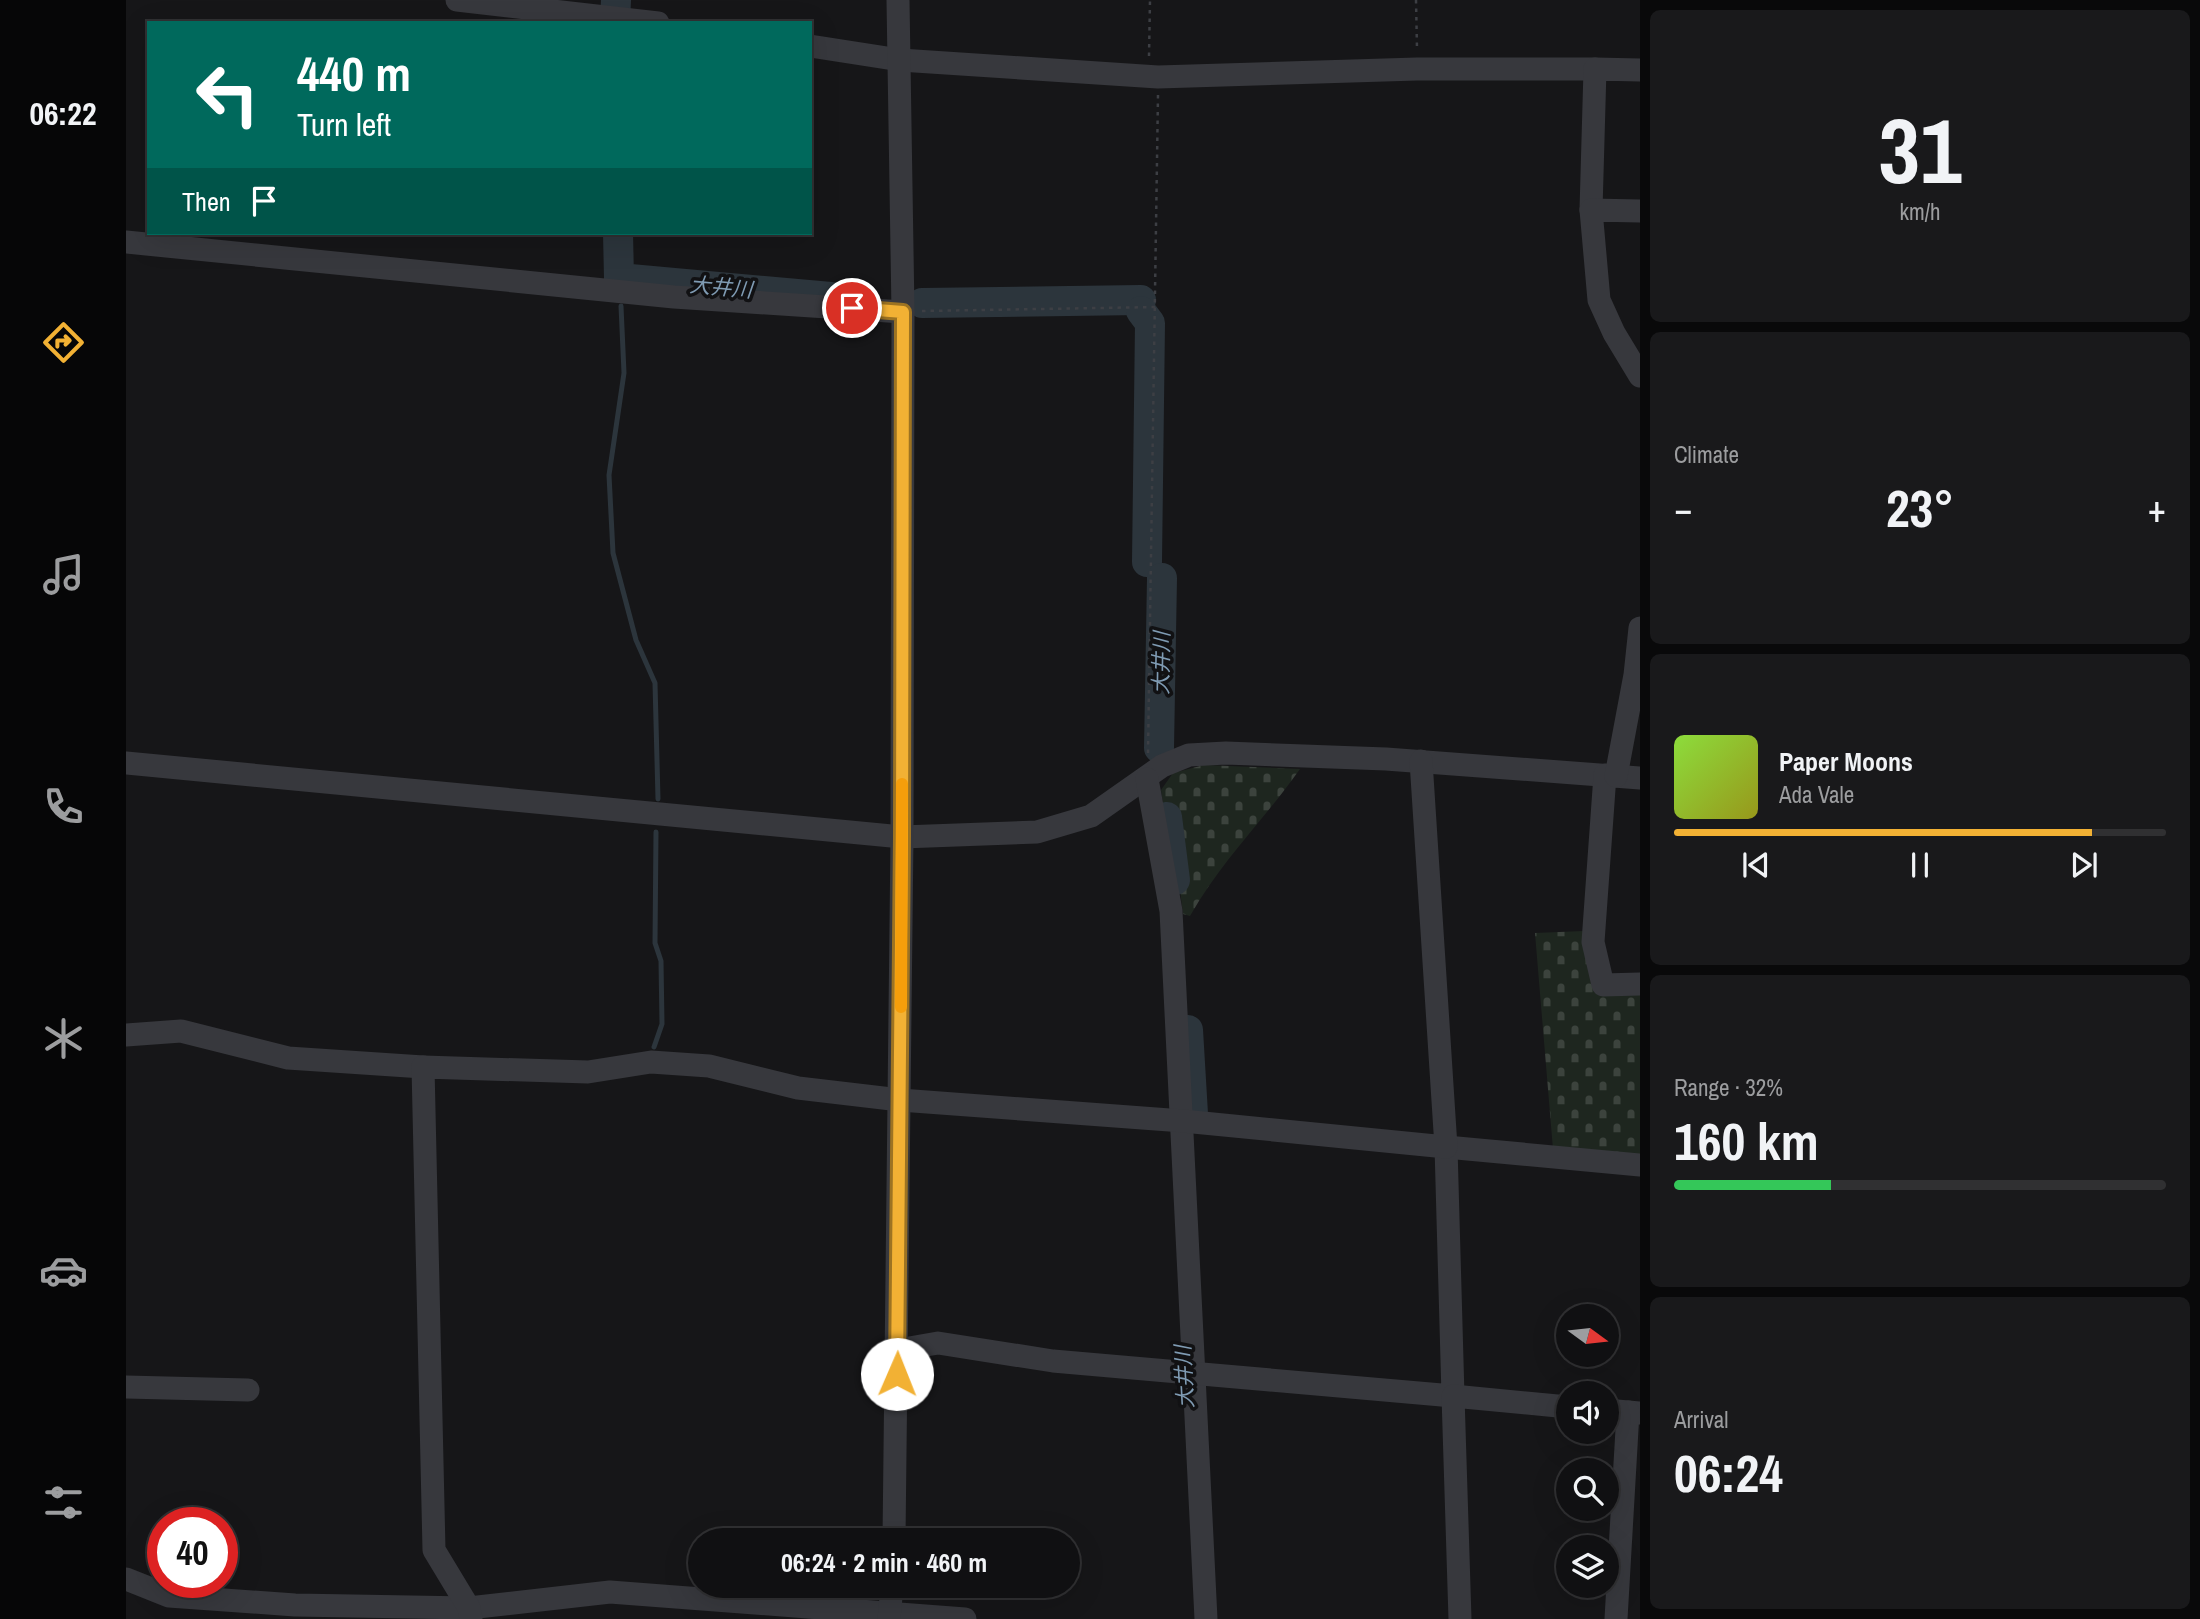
<!DOCTYPE html>
<html lang="en">
<head>
<meta charset="utf-8">
<style>
  body { margin:0; font-family:"Archivo Narrow","Noto Sans JP",sans-serif; background:#19191b; color:#f1f3f6; height:100vh; display:flex; flex-direction:column; font-size:26px; white-space:nowrap }
  * { box-sizing:border-box; margin:0 }
  p { font-size:23px; color:#9c9d9f }
  .icon { flex:none; width:38px; height:38px; fill:none; stroke:currentColor; stroke-width:2; stroke-linecap:round; stroke-linejoin:round }
  .map { position:relative; flex:1; overflow:hidden }
  .details { display:flex; flex-direction:column; gap:10px; padding:10px; background:#09090a; width:560px }
  .details>* { flex:none }
  .top-card { position:absolute; left:21px; top:21px; width:665px; height:214px; border-radius:0px; box-shadow:0 7px 28px #0002,0 0 0 2px #303032; background:#00695c; color:#fff; overflow:hidden }
  .needle { width:46px; rotate:105deg }
  .tools { position:absolute; left:1430px; top:1304px; display:grid; gap:14px }
  .tools a { display:grid; place-items:center; width:63px; height:63px; border-radius:50%; background:#101012; box-shadow:0 7px 28px #0002,0 0 0 2px #303032; font-size:35px }
  .speed { position:absolute; left:21px; top:1507px; display:flex; gap:14px; font-size:35px; font-weight:700; text-align:center }
  .speed>* { display:grid; place-content:center; width:91px; height:91px; border-radius:50%; background:#101012; box-shadow:0 7px 28px #0002,0 0 0 2px #303032; line-height:1 }
  .speed .limit { border:10px solid #d22; background:#fff; color:#111 }
  .pin { position:absolute; display:grid; place-items:center; width:60px; height:60px; color:#fff; margin:-30px; border:4px solid #fff; border-radius:50%; box-shadow:0 2px 7px #0007 }
  .me { position:absolute; width:77px; margin:-38px; rotate:1deg; stroke-linejoin:round; filter:drop-shadow(0 0 5px #0008) }
  .turn { display:flex; align-items:center; gap:24px; height:147px; padding:0 35px; font-size:32px }
  .turn .icon { width:91px; height:91px; stroke-width:2.5 }
  .turn b { display:block; font-size:49px; line-height:60px }
  .then { display:flex; align-items:center; height:66px; padding:0 35px; background:#0003; gap:14px; font-size:26px }
  .big { font-size:52px; font-weight:700; line-height:1.1 }
  .details .card { flex:1; display:flex; flex-direction:column; justify-content:center; gap:10px; min-width:0; padding:0 24px; border-radius:10px; background:#19191b }
  .details .dial { align-items:center; gap:0 }
  .dial b { font-size:91px; line-height:1 }
  .song { display:flex; align-items:center; gap:21px }
  .cover { width:84px; height:84px; border-radius:10px; background:linear-gradient(135deg,hsl(90 70% 55%),hsl(60 70% 35%)) }
  .played { height:7px; border-radius:4px; background:linear-gradient(90deg,#f2b134 85%,#303032 85%) }
  .keys { display:flex; justify-content:space-around; direction:ltr }
  .heat { display:flex; justify-content:space-between; align-items:center; font-size:38px; direction:ltr }
  .charge { height:10px; border-radius:5px; background:linear-gradient(90deg,#34c759 32%,#303032 0) }
  .trip { position:absolute; left:562px; top:1528px; width:392px; height:70px; border-radius:35px; background:#101012; box-shadow:0 7px 28px #0002,0 0 0 2px #303032; font-weight:700; line-height:70px; text-align:center }
  main { display:flex; flex:1; min-height:0 }
  .tabs { display:flex; flex-direction:column; width:126px; justify-content:space-around; align-items:center; background:#060607; color:#9c9d9f }
  .tabs .icon { width:49px; height:49px }
  .tabs .selected { color:#f2b134 }
  .tabs b { font-size:32px; color:#f1f3f6 }
  .map>svg:first-child { display:block }
  .cemetery { fill:url(#cemetery-stones) }
  .lines { fill:none; stroke-linecap:round; stroke-linejoin:round }
  .stream { stroke:#2c353c; stroke-width:5 }
  .river { stroke:#2c353c; stroke-width:30 }
  .path { stroke:#3d3f44; stroke-width:2.5; stroke-dasharray:3.5 5; stroke-linecap:butt }
  .minor { stroke:#37383d; stroke-width:23 }
  .route-casing { stroke:#9d7322; stroke-width:18 }
  .route { stroke:#f2b134; stroke-width:12 }
  .slow { stroke:#f59e0b; stroke-width:12 }
  .labels { text-anchor:middle; dominant-baseline:central; stroke-width:7; stroke-linejoin:round; paint-order:stroke }
  .water-label { font-size:21px; font-style:italic; fill:#7f9bb3; stroke:#111113 }
</style>
</head>
<body>
<main>
<nav class="tabs">
<b>06:22</b>
<svg class="icon selected" aria-label="directions" viewBox="0 0 24 24"><path d="M12 3l9 9-9 9-9-9zM9 14v-3h6M13 9l2 2-2 2"/></svg>
<svg class="icon" aria-label="music" viewBox="0 0 24 24"><path d="M9 18V5l10-2v13"/><circle cx="6" cy="18" r="3"/><circle cx="16" cy="16" r="3"/></svg>
<svg class="icon" aria-label="phone" viewBox="0 0 24 24"><path d="M5 4h4l2 5-3 2q2 4 5 5l2-3 5 2v4C11 20 4 13 5 4z"/></svg>
<svg class="icon" aria-label="climate" viewBox="0 0 24 24"><path d="M12 3v18M4 7l16 10M4 17L20 7"/></svg>
<svg class="icon" aria-label="car" viewBox="0 0 24 24"><path d="M5 17H2v-5l4-1 3-4h7l3 4 3 1v5h-3M9 17h6M6 11h13"/><circle cx="7" cy="17" r="2"/><circle cx="17" cy="17" r="2"/></svg>
<svg class="icon" aria-label="filters" viewBox="0 0 24 24"><path d="M4 7h16M4 17h16"/><circle cx="9" cy="7" r="2"/><circle cx="15" cy="17" r="2"/></svg>
</nav>
<div class="map">
<svg width="1514" height="1619" viewBox="0 0 1514 1619">
  <defs>
    <pattern id="cemetery-stones" width="16" height="16" patternUnits="userSpaceOnUse" patternTransform="scale(1.75)"><rect width="16" height="16" fill="#1e261f"/><path d="M2 7V4a2 2 0 0 1 4 0v3zM10 15v-3a2 2 0 0 1 4 0v3z" fill="#3c433d"/></pattern>
  </defs>
  <rect width="100%" height="100%" fill="#161618"/>
  <g class="cemetery">
    <path d="M 1078,765 L 1174,769 C 1138,820 1095,861 1064,916 L 1057,914 L 1046,826 L 1038,812 L 1035,790 L 1047,773 Z"/>
    <polygon points="1458,931 1476,995 1514,989 1514,1154 1427,1149 1409,933"/>
  </g>
  <g class="lines">
    <g class="stream">
      <polyline points="495,306 498,373 483,475 487,553 510,640 529,683 532,799"/>
      <polyline points="528,1047 536,1024 535,961 529,943 530,832"/>
    </g>
    <g class="river">
      <polyline points="489,23 490,0"/>
      <polyline points="492,233 493,278 705,297"/>
      <polyline points="796,303 1015,300"/>
      <polyline points="1015,311 1024,323 1021,562"/>
      <polyline points="1033,748 1036,578"/>
      <polyline points="1041,817 1049,880"/>
      <polyline points="1062,1030 1067,1114"/>
    </g>
    <g class="path">
      <polyline points="1290,0 1291,49"/>
      <polyline points="1023,56 1024,0"/>
      <polyline points="796,311 1031,307"/>
      <polyline points="1022,753 1032,95"/>
    </g>
    <g class="minor">
      <polyline points="331,0 532,23"/>
      <polyline points="684,46 774,60 1032,77 1291,69 1469,69"/>
      <polyline points="1465,210 1469,69 1514,70"/>
      <polyline points="1514,211 1465,210 1473,300 1488,333 1514,376"/>
      <polyline points="0,242 548,297 777,312"/>
      <polyline points="0,763 776,837 911,832 965,816 1036,766 1063,755 1100,753 1260,759 1514,778"/>
      <polyline points="1479,775 1467,942 1477,985 1514,984"/>
      <polyline points="1490,776 1509,675 1514,628"/>
      <polyline points="1021,779 1045,911 1080,1619"/>
      <polyline points="0,1035 55,1031 162,1058 297,1067"/>
      <polyline points="772,1350 812,1343 927,1361 1327,1396 1320,1147 1514,1165"/>
      <polyline points="0,1387 122,1390"/>
      <polyline points="1480,1410 1514,1413"/>
      <polyline points="768,1540 776,837 777,312 772,0"/>
      <polyline points="0,1579 43,1596 169,1605 343,1608 484,1592 839,1619"/>
      <polyline points="345,1619 343,1608 308,1550 297,1067 462,1072 525,1062 583,1066 672,1088 774,1100 1057,1121 1320,1147 1295,761"/>
      <polyline points="763,1619 766,1586"/>
      <polyline points="1334,1619 1327,1396 1442,1407"/>
      <polyline points="1490,1619 1502,1412"/>
    </g>
  </g>
  <g class="lines">
    <g class="route-casing">
      <polyline id="route" points="726,308 777,312 776,837 771,1374"/>
    </g>
    <use href="#route" class="route"/>
    <polyline class="slow" points="775,1007 776,784"/>
  </g>
  <g class="labels">
    <g class="water-label">
      <text transform="translate(595 287) rotate(5)">大井川</text>
      <text transform="translate(1035 663) rotate(-89)">大井川</text>
      <text transform="translate(1058 1377) rotate(-93)">大井川</text>
    </g>
  </g>
</svg>
<div class="tools">
<a><svg class="needle" viewBox="-14 -14 28 28"><path d="M0-13l5 13h-10z" fill="#e53935"/><path d="M0 13l5-13h-10z" fill="#9c9d9f"/></svg></a>
<a><svg class="icon" aria-label="sound" viewBox="0 0 24 24"><path d="M4 9h4l5-4v14l-5-4H4zM17 9q2 3 0 6"/></svg></a>
<a><svg class="icon" aria-label="search" viewBox="0 0 24 24"><circle cx="10" cy="10" r="6"/><path d="M15 15l6 6"/></svg></a>
<a><svg class="icon" aria-label="layers" viewBox="0 0 24 24"><path d="M12 4l9 5-9 5-9-5zM3 14l9 5 9-5"/></svg></a>
</div>
<div class="speed"><div class="limit">40</div></div>
<div class="pin" style="left:726px;top:308px;background:#d93025"><svg class="icon" aria-label="arrive" viewBox="0 0 24 24"><path d="M6 21V4h12l-3 4 3 4H6"/></svg></div>
<svg class="me" style="left:771px;top:1374px" viewBox="-20 -20 40 40"><circle r="19" fill="#fff"/><path d="M0-13L10 11 0 6-10 11z" fill="#f2b134"/></svg>
<div class="trip">06:24 · 2 min · 460 m</div>
<div class="top-card">
<div class="turn"><svg class="icon" aria-label="left" viewBox="0 0 24 24"><path d="M17 20v-9H6M10 6l-5 5 5 5"/></svg><div><b>440 m</b>Turn left</div></div>
<div class="then">Then<svg class="icon" aria-label="arrive" viewBox="0 0 24 24"><path d="M6 21V4h12l-3 4 3 4H6"/></svg></div>
</div>
</div>
<section class="details">
<div class="card dial"><b>31</b><p>km/h</p></div>
<div class="card"><p>Climate</p>
<div class="heat"><a>−</a><b class="big">23°</b><a>+</a></div>
</div>
<div class="card">
<div class="song"><i class="cover"></i><div><b>Paper Moons</b><p>Ada Vale</p></div></div>
<div class="played"></div>
<div class="keys"><svg class="icon" aria-label="previous" viewBox="0 0 24 24"><path d="M18 5L8 12l10 7zM5 5v14"/></svg><svg class="icon" aria-label="pause" viewBox="0 0 24 24"><path d="M8 5v14M16 5v14"/></svg><svg class="icon" aria-label="next" viewBox="0 0 24 24"><path d="M6 5l10 7-10 7zM19 5v14"/></svg></div>
</div>
<div class="card"><p>Range · 32%</p><b class="big">160 km</b><div class="charge"></div></div>
<div class="card"><p>Arrival</p><b class="big">06:24</b></div>
</section>
</main>
</body>
</html>
